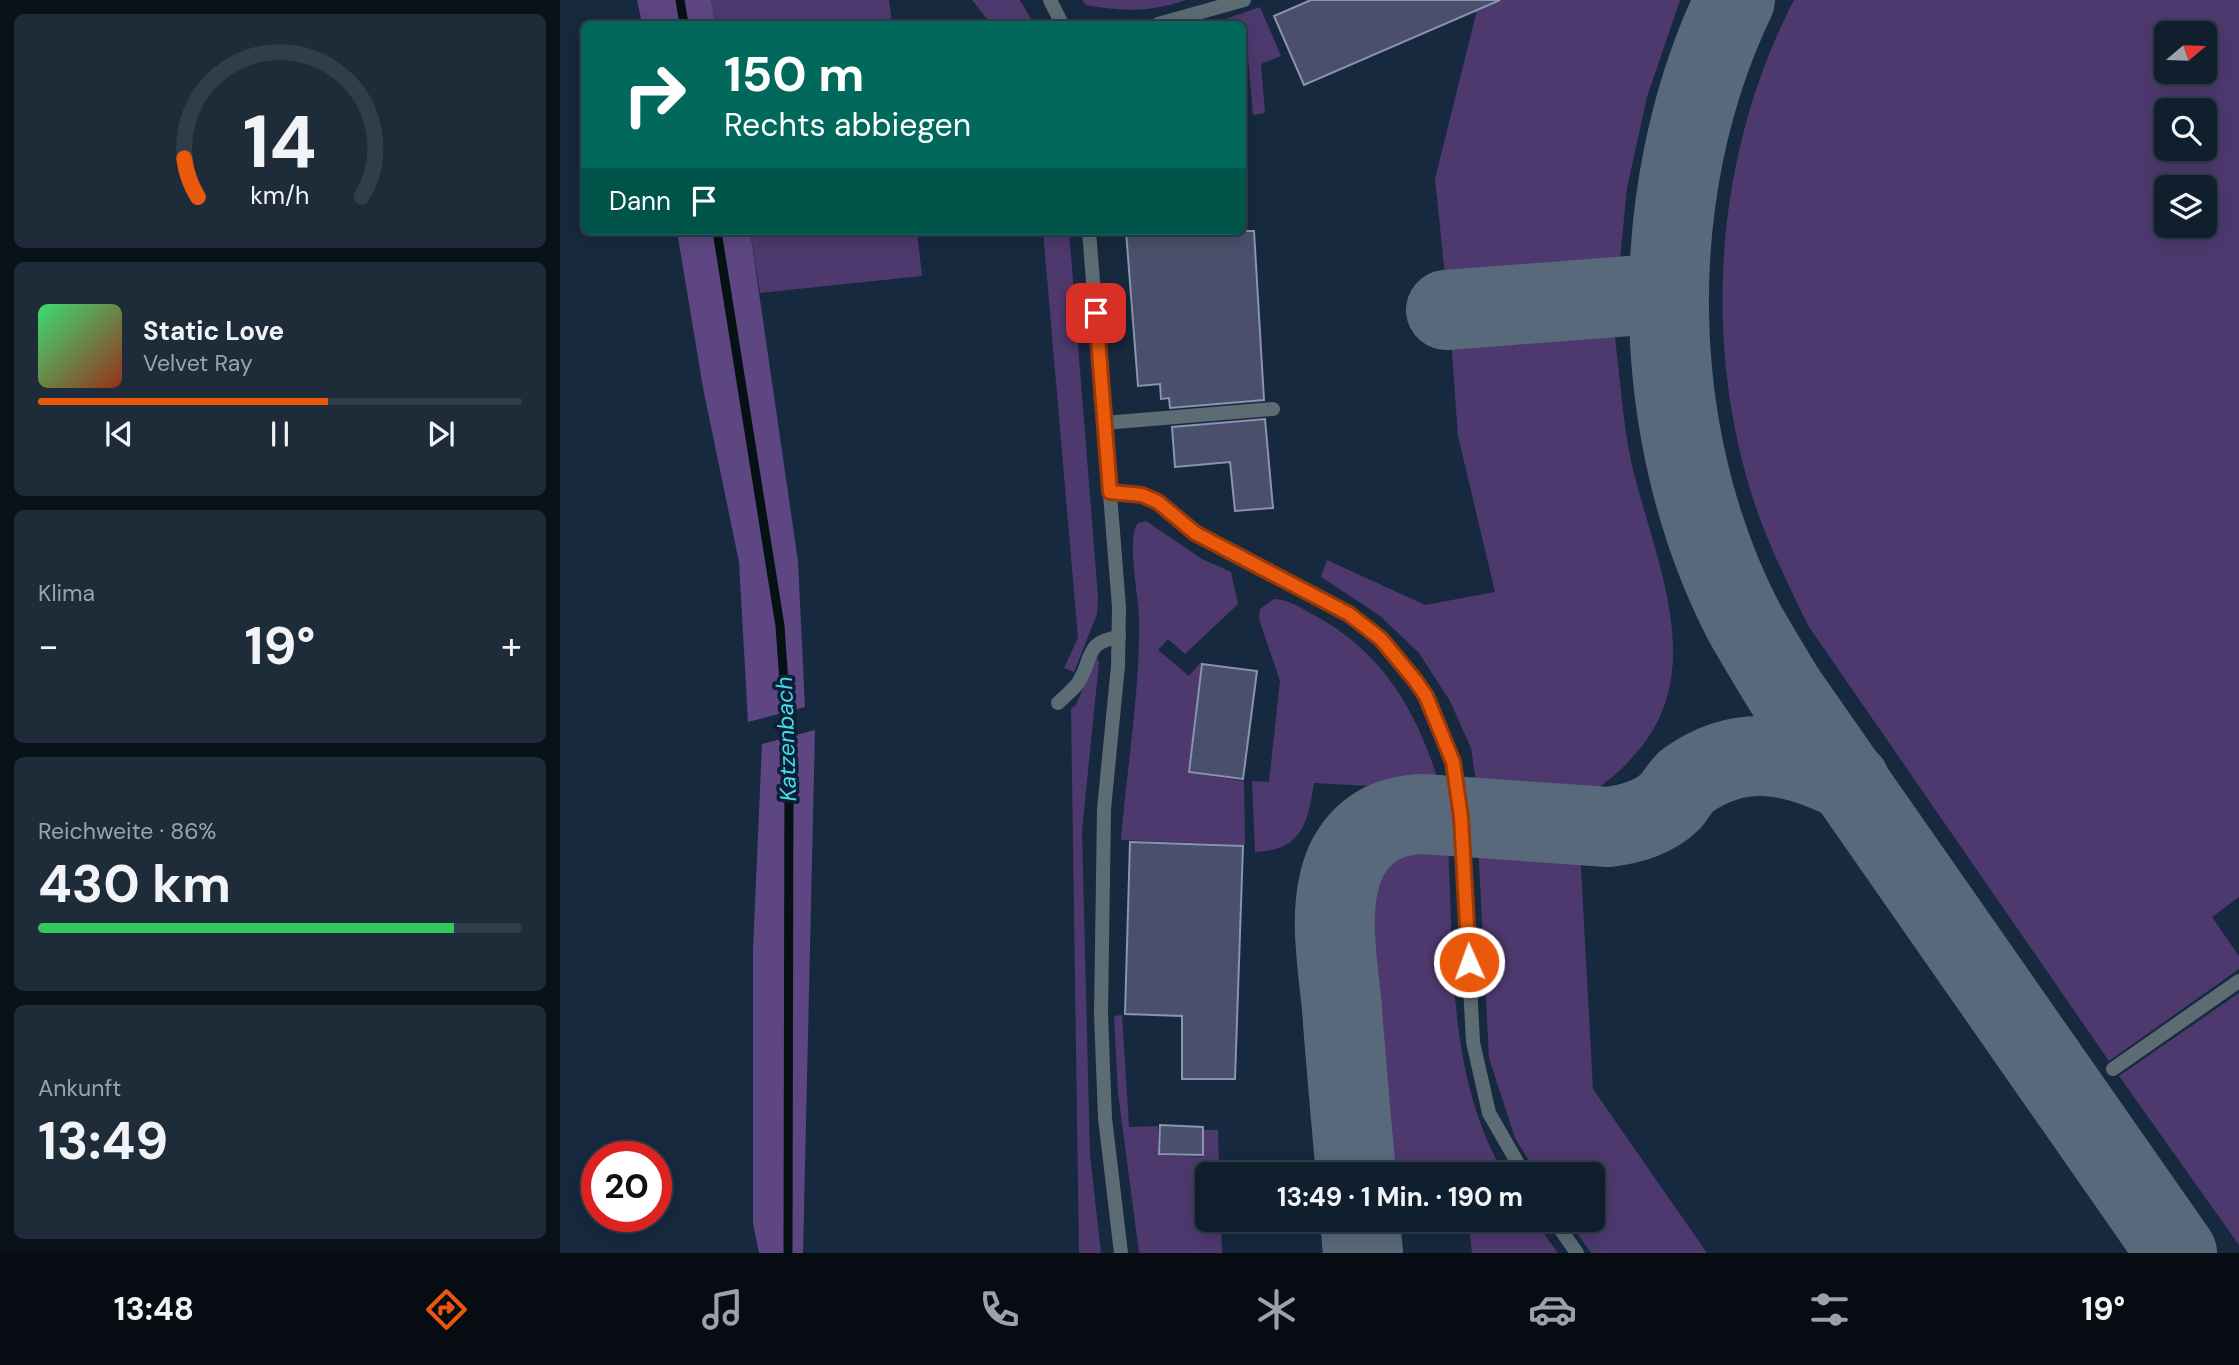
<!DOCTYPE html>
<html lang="de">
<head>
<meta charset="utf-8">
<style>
  body { margin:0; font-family:"DM Sans",sans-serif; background:#1e2c3a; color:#f1f3f6; height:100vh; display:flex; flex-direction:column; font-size:26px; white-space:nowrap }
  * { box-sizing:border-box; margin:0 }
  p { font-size:23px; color:#9ca2aa }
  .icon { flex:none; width:38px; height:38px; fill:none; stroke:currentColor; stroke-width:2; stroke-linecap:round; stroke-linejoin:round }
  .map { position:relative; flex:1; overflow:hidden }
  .panel { display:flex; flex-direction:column; gap:14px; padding:14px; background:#091119; width:560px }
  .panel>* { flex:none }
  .hud { position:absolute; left:21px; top:21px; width:665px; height:214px; border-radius:10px; box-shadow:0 4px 18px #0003,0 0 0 2px #303d4a; background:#00695c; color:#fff; overflow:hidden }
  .needle { width:46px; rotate:71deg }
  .controls { position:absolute; left:1594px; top:21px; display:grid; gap:14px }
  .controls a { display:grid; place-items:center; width:63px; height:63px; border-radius:10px; background:#101f2e; box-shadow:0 4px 18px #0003,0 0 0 2px #303d4a; font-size:35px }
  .speed { position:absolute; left:21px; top:1141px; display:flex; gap:14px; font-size:35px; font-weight:700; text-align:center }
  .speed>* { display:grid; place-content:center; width:91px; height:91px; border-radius:50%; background:#101f2e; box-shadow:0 4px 18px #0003,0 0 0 2px #303d4a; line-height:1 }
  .speed .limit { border:10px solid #d22; background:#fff; color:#111 }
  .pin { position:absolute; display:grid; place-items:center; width:60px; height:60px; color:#fff; margin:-30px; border-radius:14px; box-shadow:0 4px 10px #0006 }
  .me { position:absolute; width:77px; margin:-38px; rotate:358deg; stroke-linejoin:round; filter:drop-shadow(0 0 5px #0008) }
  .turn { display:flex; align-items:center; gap:24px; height:147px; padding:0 28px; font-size:32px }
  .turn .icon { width:91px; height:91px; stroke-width:2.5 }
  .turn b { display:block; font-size:49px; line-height:60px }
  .then { display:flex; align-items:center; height:66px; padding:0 28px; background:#0003; gap:14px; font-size:26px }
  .big { font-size:52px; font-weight:700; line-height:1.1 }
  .panel .card { flex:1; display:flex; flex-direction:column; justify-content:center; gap:10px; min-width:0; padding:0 24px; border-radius:10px; background:#1e2c3a }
  .panel .dial { align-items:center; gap:0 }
  .dial svg { height:182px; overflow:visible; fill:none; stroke:#303d4a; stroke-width:7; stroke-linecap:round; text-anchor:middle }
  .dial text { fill:#f1f3f6; stroke:none }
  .song { display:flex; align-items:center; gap:21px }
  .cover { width:84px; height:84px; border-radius:10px; background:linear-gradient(135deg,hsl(140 70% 55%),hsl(10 70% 35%)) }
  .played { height:7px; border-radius:4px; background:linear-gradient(90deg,#ea580c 60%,#303d4a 60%) }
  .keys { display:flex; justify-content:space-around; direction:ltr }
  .heat { display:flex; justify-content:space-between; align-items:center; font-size:38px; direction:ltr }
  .charge { height:10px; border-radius:5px; background:linear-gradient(90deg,#34c759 86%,#303d4a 0) }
  .trip { position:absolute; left:635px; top:1162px; width:410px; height:70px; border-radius:10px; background:#101f2e; box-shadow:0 4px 18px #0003,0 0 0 2px #303d4a; font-weight:700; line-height:70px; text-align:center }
  .tab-bar { display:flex; height:112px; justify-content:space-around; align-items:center; background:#060c12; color:#9ca2aa }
  .tab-bar .icon { width:49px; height:49px }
  .tab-bar .selected { color:#ea580c }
  .tab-bar b { font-size:32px; color:#f1f3f6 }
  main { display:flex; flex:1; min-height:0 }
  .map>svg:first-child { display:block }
  .green { fill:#4e396e; fill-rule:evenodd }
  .forest { fill:#5d4681 }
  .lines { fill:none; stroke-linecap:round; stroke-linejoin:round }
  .stream { stroke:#051213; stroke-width:9 }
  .taxiway { stroke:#58697c; stroke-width:80 }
  .building { fill:#4a4f6b; stroke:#8c92b2; stroke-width:2 }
  .lane { stroke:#5d6c73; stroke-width:14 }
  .street { stroke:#5d6c73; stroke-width:14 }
  .route-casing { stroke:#983908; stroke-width:18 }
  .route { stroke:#ea580c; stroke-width:12 }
  .labels { text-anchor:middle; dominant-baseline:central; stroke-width:7; stroke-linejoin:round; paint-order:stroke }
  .water-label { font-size:23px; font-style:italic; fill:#43ddeb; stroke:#0d1f34 }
</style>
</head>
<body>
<main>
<section class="panel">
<div class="card dial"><svg viewBox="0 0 100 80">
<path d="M14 69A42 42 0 1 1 86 69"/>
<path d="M14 69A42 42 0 0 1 8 52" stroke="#ea580c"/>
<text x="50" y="56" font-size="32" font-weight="700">14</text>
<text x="50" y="72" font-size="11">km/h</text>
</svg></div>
<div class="card">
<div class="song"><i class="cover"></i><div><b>Static Love</b><p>Velvet Ray</p></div></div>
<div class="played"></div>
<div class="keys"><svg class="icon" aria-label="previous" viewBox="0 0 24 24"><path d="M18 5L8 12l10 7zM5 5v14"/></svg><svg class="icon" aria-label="pause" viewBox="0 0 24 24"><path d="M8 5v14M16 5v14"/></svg><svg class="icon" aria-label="next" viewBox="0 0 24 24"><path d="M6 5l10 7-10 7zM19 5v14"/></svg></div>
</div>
<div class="card"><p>Klima</p>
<div class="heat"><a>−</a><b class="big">19°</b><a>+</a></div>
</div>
<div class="card"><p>Reichweite · 86%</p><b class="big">430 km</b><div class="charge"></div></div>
<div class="card"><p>Ankunft</p><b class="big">13:49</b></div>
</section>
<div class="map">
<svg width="1679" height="1253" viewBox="0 0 1679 1253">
  <rect width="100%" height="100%" fill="#16293e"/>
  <g class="green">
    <polygon points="151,0 329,0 332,24 155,24"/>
    <polygon points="412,0 460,0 474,24 431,24"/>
    <path d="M 522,0 L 626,0 C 591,12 562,12 526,5 Z"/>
    <polygon points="910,0 1120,0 1087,97 1067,188 1059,270 886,285 875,179 916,14"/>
    <path d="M 1234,0 L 1679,0 L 1679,897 L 1652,917 L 1679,956 L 1679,969 L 1549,1061 L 1249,627 C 1231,591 1213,554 1199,516 C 1140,350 1153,156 1234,0 ZM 1606,33 L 1645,33 L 1645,72 L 1606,72 ZM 1606,110 L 1645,110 L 1645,149 L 1606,149 ZM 1606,187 L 1645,187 L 1645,226 L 1606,226 Z"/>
    <polygon points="700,7 721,56 701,64 705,113 693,115 688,58 683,58 682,24 651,24"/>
    <polygon points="190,231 357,231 362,276 200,293"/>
    <polygon points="483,231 509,231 538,597 537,614 514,672 504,668 518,638"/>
    <path d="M 1052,314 C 1058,357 1061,402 1068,446 C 1087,549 1158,669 1070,760 C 1061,770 1037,792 1024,795 C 1009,799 937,790 917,789 L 911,748 L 890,701 L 859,653 L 819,615 L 761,577 L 767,560 L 865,605 L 935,592 L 898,436 L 890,327 Z"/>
    <path d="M 586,521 L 642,559 L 671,572 L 678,604 L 625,654 L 608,639 L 598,650 L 629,676 L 642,661 L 628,772 L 684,781 L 685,845 L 561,840 C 567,766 580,693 579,619 C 579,597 566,539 578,523 Z"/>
    <path d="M 714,599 C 728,599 741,608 754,615 C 825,653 859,715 881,790 L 754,783 C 748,822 742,851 695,852 L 692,781 L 709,782 L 720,681 L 699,619 L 700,609 Z"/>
    <polygon points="536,656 539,662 522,831 530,1155 541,1253 519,1253 511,708 516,705"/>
    <path d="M 888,842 C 894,955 886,1073 944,1174 L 831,1174 L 814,939 L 815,879 C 834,855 858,844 888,842 Z"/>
    <polygon points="918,844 1020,850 1033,1089 1147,1253 1031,1253 1008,1220 1032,1220 1032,1174 977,1174 955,1138 929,1058"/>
    <polygon points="1679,993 1679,1245 1559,1076"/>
    <polygon points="562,1015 569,1127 598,1126 598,1155 643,1157 644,1130 658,1130 659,1174 648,1174 648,1220 661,1220 662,1253 579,1253 558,1093 554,1016"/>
    <polygon points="908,1220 974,1220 998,1253 912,1253"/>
  </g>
  <g class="forest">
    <polygon points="77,0 151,0 155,24 82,24"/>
    <polygon points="117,231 190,231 238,561 245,707 188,722 179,562 143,388"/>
    <polygon points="255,730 243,1253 199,1253 193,1223 193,949 202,744"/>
  </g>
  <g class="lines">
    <g class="stream">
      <polyline points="120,0 124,24"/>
      <polyline points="157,231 220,626 229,754 228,1253"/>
    </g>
    <g class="taxiway">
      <path d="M 1175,0 C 1084,189 1087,435 1184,622 C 1197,645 1211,668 1225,691 L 1617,1253"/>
      <polyline points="886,310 1108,293"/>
      <path d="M 796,1174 C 791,1119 786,1064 782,1009 C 778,963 766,906 786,861 C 802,829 828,815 863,814 L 1048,827 C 1071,824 1094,818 1111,801 C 1117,794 1121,785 1128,780 C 1183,741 1235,755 1290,782"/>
      <polyline points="800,1220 803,1253"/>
    </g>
  </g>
  <g class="building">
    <polygon points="751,0 940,0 744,85 714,16"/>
    <polygon points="566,231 694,231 704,400 610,408 609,398 601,399 600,384 578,386"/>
    <polygon points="705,419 713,508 675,511 670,462 615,467 612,427"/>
    <polygon points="642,664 697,671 683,779 629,772"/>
    <polygon points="570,842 683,846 675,1079 622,1079 622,1016 565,1014"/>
    <polygon points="600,1125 643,1127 643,1155 599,1154"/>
  </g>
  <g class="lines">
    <g class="lane">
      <polyline points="598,24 684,0"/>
      <polyline points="544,423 713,409"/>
      <polyline points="550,492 582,495 598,502 635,533 789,614 821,639 866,696 893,762 901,817 913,1042 929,1113 964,1174"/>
      <path d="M 498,703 C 504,697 513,690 518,683 C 534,658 524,642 559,637"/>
      <polyline points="1553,1069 1679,981"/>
      <polyline points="994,1220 1017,1253"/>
    </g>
    <g class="street">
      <polyline points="490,0 502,24"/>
      <polyline points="529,231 559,607 558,666 544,809 541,1014 545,1118 561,1253"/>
    </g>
  </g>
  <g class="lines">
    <g class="route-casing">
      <polyline id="route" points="536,313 550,492 582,495 598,502 635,533 789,614 821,639 855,680 866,696 893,762 901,817 909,962"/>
    </g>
    <use href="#route" class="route"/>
  </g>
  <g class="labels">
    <g class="water-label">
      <text transform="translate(226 739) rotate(-92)">Katzenbach</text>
    </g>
  </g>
</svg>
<div class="controls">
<a><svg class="needle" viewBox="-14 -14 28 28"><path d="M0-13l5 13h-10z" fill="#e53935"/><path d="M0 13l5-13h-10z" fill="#9ca2aa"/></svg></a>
<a><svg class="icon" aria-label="search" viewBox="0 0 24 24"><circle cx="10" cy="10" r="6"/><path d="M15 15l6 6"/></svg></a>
<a><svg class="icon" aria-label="layers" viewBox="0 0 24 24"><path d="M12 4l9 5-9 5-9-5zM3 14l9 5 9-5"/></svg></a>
</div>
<div class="speed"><div class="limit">20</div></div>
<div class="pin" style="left:536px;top:313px;background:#d93025"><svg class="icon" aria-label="arrive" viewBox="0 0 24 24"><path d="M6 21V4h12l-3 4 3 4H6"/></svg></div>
<svg class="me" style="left:909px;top:962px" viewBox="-20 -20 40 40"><circle r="17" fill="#ea580c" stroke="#fff" stroke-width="3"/><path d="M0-11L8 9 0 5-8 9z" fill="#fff"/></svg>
<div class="trip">13:49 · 1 Min. · 190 m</div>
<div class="hud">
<div class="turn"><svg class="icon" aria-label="right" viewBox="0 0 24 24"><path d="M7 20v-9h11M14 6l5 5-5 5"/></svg><div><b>150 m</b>Rechts abbiegen</div></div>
<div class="then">Dann<svg class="icon" aria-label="arrive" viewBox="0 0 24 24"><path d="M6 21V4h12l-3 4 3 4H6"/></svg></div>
</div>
</div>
</main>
<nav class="tab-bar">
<b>13:48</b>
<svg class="icon selected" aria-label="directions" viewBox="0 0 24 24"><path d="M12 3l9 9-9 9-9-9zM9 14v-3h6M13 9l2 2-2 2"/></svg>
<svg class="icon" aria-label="music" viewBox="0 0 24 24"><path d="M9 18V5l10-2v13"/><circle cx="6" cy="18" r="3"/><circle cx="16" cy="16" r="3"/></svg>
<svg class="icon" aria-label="phone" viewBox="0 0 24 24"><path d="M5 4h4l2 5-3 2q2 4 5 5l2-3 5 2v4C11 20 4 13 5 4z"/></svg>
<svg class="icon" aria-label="climate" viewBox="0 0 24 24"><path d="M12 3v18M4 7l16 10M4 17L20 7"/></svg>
<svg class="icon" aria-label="car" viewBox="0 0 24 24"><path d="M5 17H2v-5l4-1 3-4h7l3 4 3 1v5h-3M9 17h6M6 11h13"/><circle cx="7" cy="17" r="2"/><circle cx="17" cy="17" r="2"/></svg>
<svg class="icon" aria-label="filters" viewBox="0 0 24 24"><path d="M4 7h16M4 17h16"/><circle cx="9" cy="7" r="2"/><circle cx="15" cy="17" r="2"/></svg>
<b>19°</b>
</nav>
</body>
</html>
